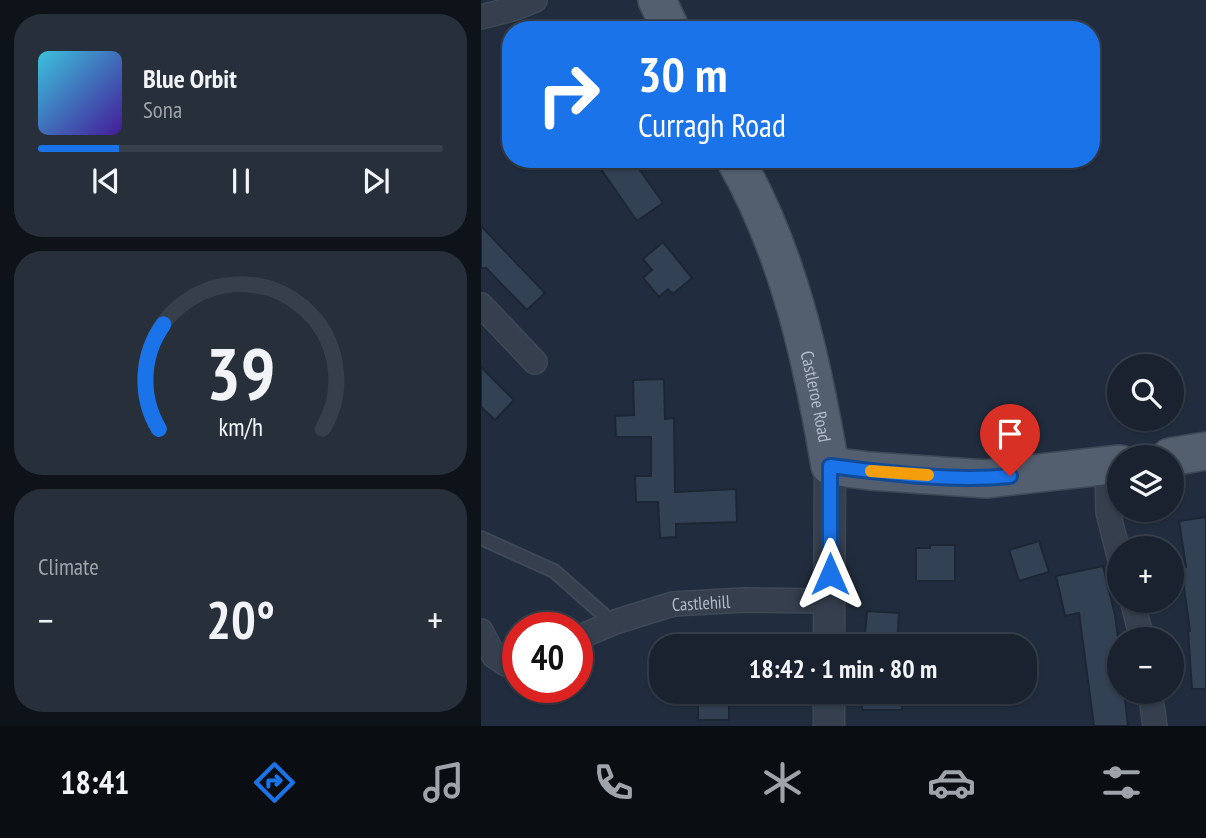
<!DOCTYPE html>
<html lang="en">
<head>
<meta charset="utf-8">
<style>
  body { margin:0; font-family:"PT Sans Narrow",sans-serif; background:#262f3a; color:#f1f3f6; height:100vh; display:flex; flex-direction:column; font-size:26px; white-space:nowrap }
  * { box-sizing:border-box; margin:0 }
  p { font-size:23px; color:#9fa4aa }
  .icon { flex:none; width:38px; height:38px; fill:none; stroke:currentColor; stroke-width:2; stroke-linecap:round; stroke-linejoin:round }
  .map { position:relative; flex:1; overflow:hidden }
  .details { display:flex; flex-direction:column; gap:14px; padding:14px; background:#0e1319; width:481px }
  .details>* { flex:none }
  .banner { position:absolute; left:21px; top:21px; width:598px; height:147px; border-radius:28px; box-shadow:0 2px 5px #0004,0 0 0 2px #373f4a; background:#1a73e8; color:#fff; overflow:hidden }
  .controls { position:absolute; left:626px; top:354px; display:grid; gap:14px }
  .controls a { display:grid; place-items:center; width:77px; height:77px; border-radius:50%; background:#19222e; box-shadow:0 2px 5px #0004,0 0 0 2px #373f4a; font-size:35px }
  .speed { position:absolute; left:21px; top:612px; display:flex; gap:14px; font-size:35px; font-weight:700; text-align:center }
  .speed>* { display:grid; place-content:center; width:91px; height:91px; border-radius:50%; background:#19222e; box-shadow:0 2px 5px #0004,0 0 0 2px #373f4a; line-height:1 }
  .speed .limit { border:10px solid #d22; background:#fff; color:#111 }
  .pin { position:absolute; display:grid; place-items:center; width:60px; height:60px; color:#fff; margin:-72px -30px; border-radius:50% 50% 50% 0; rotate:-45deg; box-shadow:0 0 7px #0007 }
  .pin .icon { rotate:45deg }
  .me { position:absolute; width:77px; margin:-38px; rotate:0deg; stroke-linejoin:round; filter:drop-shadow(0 0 5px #0008) }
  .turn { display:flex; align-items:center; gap:24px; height:147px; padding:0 21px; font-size:32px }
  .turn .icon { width:91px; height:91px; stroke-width:2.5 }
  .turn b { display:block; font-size:49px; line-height:60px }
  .big { font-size:52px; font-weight:700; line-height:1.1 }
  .details .widget { flex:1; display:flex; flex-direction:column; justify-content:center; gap:10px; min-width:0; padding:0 24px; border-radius:28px; background:#262f3a }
  .details .dial { align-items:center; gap:0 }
  .dial svg { height:182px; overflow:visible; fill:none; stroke:#373f4a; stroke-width:7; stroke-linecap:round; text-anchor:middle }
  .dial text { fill:#f1f3f6; stroke:none }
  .song { display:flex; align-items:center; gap:21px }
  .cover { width:84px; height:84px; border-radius:10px; background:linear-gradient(135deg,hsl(190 70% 55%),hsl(260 70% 35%)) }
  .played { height:7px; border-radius:4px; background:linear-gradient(90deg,#1a73e8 20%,#373f4a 20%) }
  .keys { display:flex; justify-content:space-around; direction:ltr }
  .heat { display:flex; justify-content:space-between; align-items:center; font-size:38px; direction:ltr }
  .trip { position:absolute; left:168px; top:634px; width:388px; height:70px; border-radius:28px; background:#19222e; box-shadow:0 2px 5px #0004,0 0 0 2px #373f4a; font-weight:700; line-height:70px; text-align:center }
  .tab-bar { display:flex; height:112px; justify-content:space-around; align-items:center; background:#0a0e12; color:#9fa4aa }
  .tab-bar .icon { width:49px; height:49px }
  .tab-bar .current { color:#1a73e8 }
  .tab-bar b { font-size:32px; color:#f1f3f6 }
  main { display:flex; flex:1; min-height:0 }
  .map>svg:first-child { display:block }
  .building { fill:#324154; stroke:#1c2634; stroke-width:2 }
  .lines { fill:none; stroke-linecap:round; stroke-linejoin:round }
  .service-casing { stroke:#3e4856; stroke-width:16 }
  .minor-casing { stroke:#3e4856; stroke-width:26 }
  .tertiary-casing { stroke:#3e4856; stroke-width:33 }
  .primary-casing { stroke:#3e4856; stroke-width:40 }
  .service { stroke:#353f4d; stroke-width:12 }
  .minor { stroke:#353f4d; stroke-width:23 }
  .tertiary { stroke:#353f4d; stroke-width:30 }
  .primary { stroke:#535e6e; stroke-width:37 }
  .route-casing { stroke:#114b97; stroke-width:18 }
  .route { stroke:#1a73e8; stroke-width:12 }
  .slow { stroke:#f59e0b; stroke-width:12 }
  .labels { text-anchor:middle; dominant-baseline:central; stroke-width:7; stroke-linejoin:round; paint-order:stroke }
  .street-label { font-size:18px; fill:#b0bac9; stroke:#1a2432 }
</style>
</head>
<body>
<main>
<section class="details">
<div class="widget">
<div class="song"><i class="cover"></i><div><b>Blue Orbit</b><p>Sona</p></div></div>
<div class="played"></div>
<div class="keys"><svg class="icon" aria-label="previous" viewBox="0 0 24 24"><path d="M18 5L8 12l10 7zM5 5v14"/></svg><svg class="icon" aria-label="pause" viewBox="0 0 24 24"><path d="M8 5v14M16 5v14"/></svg><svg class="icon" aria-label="next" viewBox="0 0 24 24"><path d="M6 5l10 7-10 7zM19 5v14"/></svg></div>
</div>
<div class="widget dial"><svg viewBox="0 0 100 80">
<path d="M14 69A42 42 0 1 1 86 69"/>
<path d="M14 69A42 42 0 0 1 16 23" stroke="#1a73e8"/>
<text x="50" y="56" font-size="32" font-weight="700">39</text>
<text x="50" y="72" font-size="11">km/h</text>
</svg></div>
<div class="widget"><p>Climate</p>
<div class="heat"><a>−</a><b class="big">20°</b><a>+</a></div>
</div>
</section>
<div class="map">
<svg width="725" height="726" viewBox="0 0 725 726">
  <rect width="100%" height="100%" fill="#212d3e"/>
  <g class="building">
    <polygon points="113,159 151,159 182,203 156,221"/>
    <polygon points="0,226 64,293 46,310 5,268 0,268"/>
    <polygon points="182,242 211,278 192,294 187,289 178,297 162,278 171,270 162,259"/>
    <polygon points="0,367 33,400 14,420 0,407"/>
    <polygon points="183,379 184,419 193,418 194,492 255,489 256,522 195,524 195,537 179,538 177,502 155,502 154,476 170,476 170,437 135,437 134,416 153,415 152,380"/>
    <polygon points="725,517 725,689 711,689 707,631 709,631 700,567 705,567 698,521"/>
    <polygon points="558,541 568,572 538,581 528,550"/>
    <polygon points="449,545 474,545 474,581 435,581 435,548 449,548"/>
    <polygon points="622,566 634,615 639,651 639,691 643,691 647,726 613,726 598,613 584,616 575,576"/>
    <polygon points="386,611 418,613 416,646 383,646"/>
    <rect x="217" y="691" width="31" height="29"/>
    <polygon points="381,691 422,691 421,710 381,710"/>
  </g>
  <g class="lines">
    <g class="service-casing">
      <polyline id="service" points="0,538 73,571 132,623"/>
    </g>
    <g class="minor-casing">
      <g id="minor">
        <polyline points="0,17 35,8 54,0"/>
        <polyline points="0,305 54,362"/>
        <polyline points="626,466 627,512 639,560"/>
        <polyline points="651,600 661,639"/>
        <polyline points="0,631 13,656 25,664 37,662"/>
        <path id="s1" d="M 96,638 L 137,621 L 192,604 L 264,600 L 349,601"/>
        <polyline points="669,691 674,726"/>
      </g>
    </g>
    <g class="tertiary-casing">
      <g id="tertiary">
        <polyline points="348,646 349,466"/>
        <polyline points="348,726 348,691"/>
      </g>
    </g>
    <g class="primary-casing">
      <g id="primary">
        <polyline points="176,0 190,30"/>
        <path id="s2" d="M 254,159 C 308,254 331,360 349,466 L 389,471 L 505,479 L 639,464"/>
        <polyline points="689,457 725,451"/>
      </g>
    </g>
    <use href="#service" class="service"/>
    <use href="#minor" class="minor"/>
    <use href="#tertiary" class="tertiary"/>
    <use href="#primary" class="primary"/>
  </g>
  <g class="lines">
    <g class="route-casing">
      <path id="route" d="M 349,574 L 349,466 C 406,473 472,482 529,476"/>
    </g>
    <use href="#route" class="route"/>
    <polyline class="slow" points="390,471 447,475"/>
  </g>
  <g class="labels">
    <g class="street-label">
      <text stroke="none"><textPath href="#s2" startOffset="252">Castleroe Road</textPath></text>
      <text stroke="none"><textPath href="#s1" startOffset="130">Castlehill</textPath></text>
    </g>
  </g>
</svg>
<div class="controls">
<a><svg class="icon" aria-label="search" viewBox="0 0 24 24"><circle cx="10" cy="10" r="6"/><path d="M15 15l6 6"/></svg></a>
<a><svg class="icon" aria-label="layers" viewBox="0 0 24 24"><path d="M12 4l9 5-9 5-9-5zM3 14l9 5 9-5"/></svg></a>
<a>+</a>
<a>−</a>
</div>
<div class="speed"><div class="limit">40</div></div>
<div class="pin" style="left:529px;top:476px;background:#d93025"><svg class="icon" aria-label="arrive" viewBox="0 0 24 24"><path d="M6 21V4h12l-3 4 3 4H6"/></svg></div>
<svg class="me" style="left:349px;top:574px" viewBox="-20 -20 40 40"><path d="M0-17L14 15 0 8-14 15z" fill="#1a73e8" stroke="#fff" stroke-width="4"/></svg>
<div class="trip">18:42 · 1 min · 80 m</div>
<div class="banner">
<div class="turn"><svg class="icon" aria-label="right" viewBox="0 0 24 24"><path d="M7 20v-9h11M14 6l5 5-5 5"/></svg><div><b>30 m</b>Curragh Road</div></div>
</div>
</div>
</main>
<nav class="tab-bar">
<b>18:41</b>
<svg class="icon current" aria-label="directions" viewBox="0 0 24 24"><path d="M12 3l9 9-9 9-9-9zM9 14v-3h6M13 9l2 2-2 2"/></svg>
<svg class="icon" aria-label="music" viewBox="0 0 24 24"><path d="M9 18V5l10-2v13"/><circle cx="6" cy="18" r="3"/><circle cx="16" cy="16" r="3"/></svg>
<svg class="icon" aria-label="phone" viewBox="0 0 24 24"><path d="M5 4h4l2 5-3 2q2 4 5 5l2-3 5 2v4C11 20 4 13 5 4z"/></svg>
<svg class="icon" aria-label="climate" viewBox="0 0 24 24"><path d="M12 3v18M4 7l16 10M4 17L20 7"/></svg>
<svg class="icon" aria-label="car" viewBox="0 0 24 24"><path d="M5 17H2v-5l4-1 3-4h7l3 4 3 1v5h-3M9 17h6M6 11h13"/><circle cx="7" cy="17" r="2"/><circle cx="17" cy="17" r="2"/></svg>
<svg class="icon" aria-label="filters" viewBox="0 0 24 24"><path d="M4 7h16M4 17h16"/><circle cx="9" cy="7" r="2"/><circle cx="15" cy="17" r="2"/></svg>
</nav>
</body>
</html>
